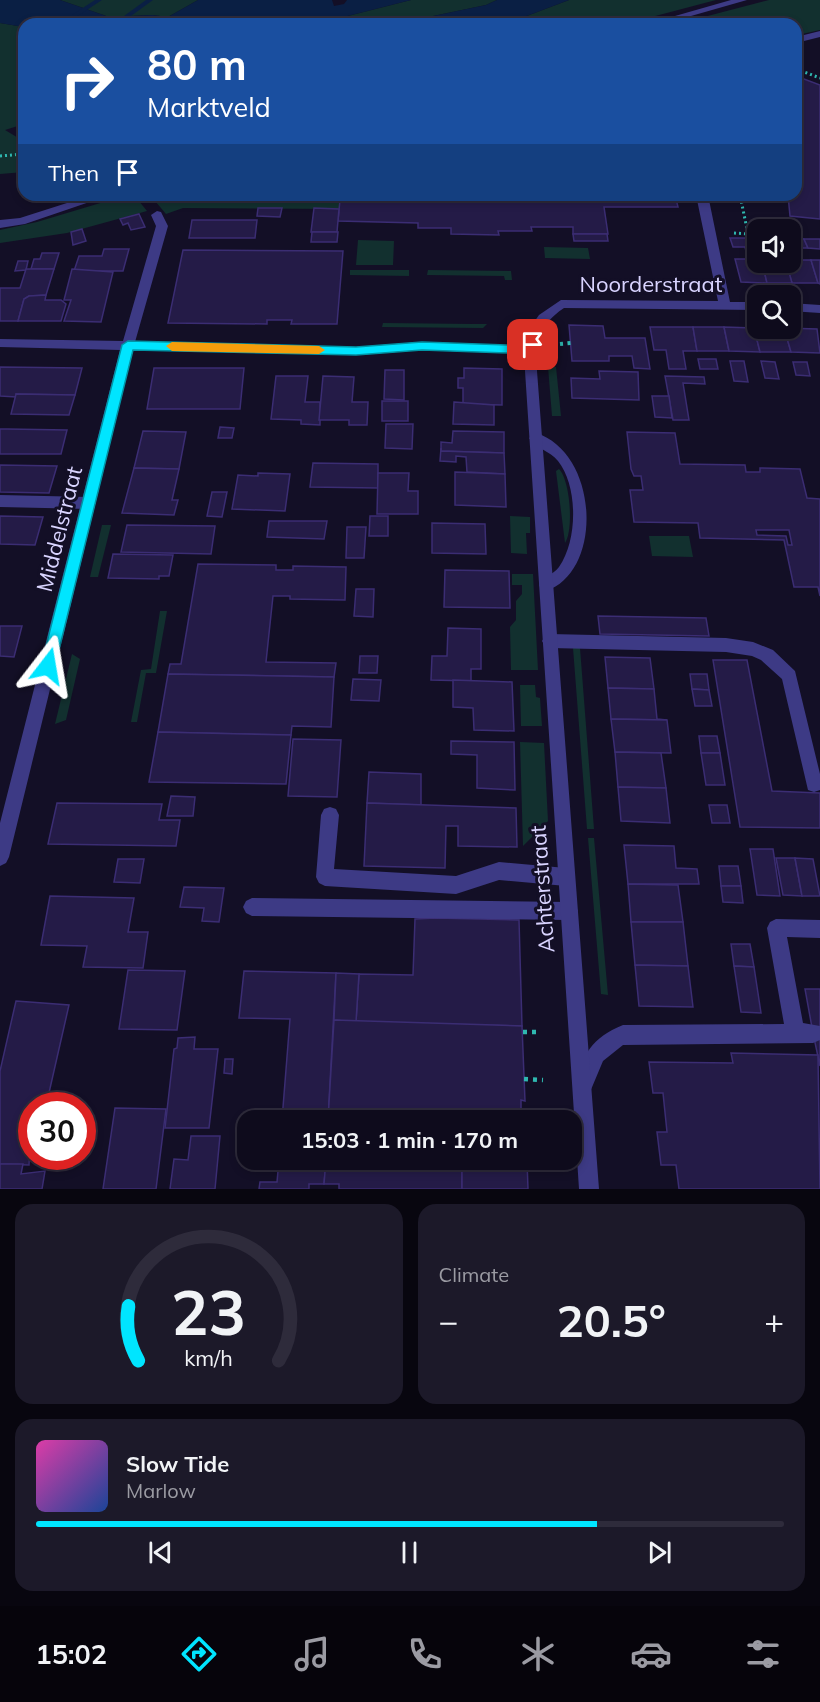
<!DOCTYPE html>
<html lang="en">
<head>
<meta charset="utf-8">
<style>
  body { margin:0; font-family:Mulish,sans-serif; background:#1c1929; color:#f1f3f6; height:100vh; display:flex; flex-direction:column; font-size:22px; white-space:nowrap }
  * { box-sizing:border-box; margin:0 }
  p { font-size:20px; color:#9b9ba3 }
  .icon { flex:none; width:33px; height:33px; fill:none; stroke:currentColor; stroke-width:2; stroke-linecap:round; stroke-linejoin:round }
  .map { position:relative; height:1189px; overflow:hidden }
  .sheet { display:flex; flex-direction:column; gap:15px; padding:15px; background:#08060f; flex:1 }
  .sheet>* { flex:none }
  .top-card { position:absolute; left:18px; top:18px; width:784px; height:183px; border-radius:18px; box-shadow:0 3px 9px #0003,0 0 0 2px #2e2b3b; background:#1a4fa0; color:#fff; overflow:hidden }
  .fabs { position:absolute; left:747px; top:219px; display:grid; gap:12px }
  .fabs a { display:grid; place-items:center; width:54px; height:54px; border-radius:12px; background:#0e0b1c; box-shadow:0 3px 9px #0003,0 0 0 2px #2e2b3b; font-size:30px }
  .speed { position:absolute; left:18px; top:1092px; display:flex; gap:12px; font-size:30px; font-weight:700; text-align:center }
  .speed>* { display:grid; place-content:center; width:78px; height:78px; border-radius:50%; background:#0e0b1c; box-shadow:0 3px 9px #0003,0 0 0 2px #2e2b3b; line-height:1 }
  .speed .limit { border:9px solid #d22; background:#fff; color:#111 }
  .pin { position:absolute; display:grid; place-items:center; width:51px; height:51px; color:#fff; margin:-26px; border-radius:12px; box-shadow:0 3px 9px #0006 }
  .me { position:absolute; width:66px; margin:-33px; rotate:14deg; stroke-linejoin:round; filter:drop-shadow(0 0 4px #0008) }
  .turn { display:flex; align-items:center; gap:21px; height:126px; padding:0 30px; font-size:27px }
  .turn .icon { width:78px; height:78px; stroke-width:2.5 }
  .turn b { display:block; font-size:42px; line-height:51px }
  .then { display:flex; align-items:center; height:57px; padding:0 30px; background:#0003; gap:12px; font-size:22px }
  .big { font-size:45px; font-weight:700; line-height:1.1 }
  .sheet .tile { flex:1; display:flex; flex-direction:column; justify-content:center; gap:9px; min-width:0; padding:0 21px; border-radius:18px; background:#1c1929 }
  .sheet .dial { align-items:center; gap:0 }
  .dial svg { height:156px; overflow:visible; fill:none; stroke:#2e2b3b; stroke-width:7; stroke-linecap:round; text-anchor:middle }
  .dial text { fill:#f1f3f6; stroke:none }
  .song { display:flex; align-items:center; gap:18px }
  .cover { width:72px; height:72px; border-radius:9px; background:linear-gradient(135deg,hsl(320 70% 55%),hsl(220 70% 35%)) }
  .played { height:6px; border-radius:3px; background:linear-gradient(90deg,#00e5ff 75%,#2e2b3b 75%) }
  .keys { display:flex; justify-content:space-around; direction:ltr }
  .heat { display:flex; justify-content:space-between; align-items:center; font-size:33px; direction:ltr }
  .sheet .tiles { flex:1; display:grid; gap:15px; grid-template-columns:1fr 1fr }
  .tile:last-child { grid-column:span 2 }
  .trip { position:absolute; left:237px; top:1110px; width:345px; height:60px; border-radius:18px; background:#0e0b1c; box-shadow:0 3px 9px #0003,0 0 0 2px #2e2b3b; font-weight:700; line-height:60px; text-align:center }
  .tab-bar { display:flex; height:96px; justify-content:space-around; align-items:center; background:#06040b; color:#9b9ba3 }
  .tab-bar .icon { width:42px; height:42px }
  .tab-bar .active { color:#00e5ff }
  .tab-bar b { font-size:27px; color:#f1f3f6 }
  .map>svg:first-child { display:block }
  .green { fill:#12302f }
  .water { fill:#0a1f44 }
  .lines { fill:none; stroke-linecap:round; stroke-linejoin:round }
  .stream { fill:#0a1f44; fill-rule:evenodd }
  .building { fill:#241b47; stroke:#3b2d73; stroke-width:1.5; fill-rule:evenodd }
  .path-far2 { stroke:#2fb8b0; stroke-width:3; stroke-dasharray:2 3; stroke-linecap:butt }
  .path-far1 { stroke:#2fb8b0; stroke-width:4; stroke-dasharray:3 4.5; stroke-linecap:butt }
  .path { stroke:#2fb8b0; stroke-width:4.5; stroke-dasharray:4 5; stroke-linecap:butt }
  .service { fill:#3d3a85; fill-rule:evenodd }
  .minor { fill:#3d3a85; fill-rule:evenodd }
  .tertiary { fill:#3d3a85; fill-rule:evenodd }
  .route { fill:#00e5ff; stroke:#0095a6; stroke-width:1.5 }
  .slow { fill:#f59e0b }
  .labels { text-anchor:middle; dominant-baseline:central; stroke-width:6; stroke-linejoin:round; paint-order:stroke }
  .street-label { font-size:22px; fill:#d9d4ff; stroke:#130f26 }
</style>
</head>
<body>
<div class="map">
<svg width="820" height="1189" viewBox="0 0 820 1189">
  <rect width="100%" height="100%" fill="#130f26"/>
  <g class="green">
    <polygon points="60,0 198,0 168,17 152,15 109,17"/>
    <polygon points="411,0 497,0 486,5 395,24 316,24"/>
    <polygon points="569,0 716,0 625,24 505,24"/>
    <polygon points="769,0 820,0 820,30 802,34 797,31 796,24 677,24"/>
    <polygon points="0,23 24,27 24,124 5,130 20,139 24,138 24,172 0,174"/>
    <polygon points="127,195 134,195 147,211 67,233 0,243 0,230 37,222"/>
    <polygon points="150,195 372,195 372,201 340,200 339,209 183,208 166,214"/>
    <polygon points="358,240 394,241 393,265 356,265"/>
    <polygon points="544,247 588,248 590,259 545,258"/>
    <polygon points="350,270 409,270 409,276 350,275"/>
    <polygon points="428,270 511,271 512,280 505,280 504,276 427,275"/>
    <polygon points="383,323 473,324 487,324 483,328 382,327"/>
    <polygon points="548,367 556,367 561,416 552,416"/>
    <path d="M 559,469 C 570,480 574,529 565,543 L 556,471 Z"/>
    <polygon points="510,516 530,517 530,533 526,533 527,554 511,553"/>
    <polygon points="102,525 111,525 98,577 90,577"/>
    <polygon points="649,536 689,536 693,557 652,556"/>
    <polygon points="512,574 533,574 538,670 511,670 510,627 516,620 516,601 522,594 522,585 512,585"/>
    <polygon points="160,611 167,611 156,673 146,673 137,722 131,722 141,670 151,669"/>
    <polygon points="573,648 580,648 594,829 587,829"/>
    <polygon points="72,654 80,659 66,720 55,724"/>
    <polygon points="520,685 535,685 536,697 540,698 542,726 521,726"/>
    <polygon points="520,742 544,743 548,821 523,846"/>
    <polygon points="588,838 594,838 608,995 601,994"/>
  </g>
  <g class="water">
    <polygon points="0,0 60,0 109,17 152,15 168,17 198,0 332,0 334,6 344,4 347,0 411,0 316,24 24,24 24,27 0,23"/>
    <polygon points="497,0 569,0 505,24 395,24 486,5"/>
  </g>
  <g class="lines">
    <g class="stream">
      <polygon points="95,0 102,0 76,17 72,17 72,15"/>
      <polygon points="146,0 153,0 120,24 113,24"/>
    </g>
  </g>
  <g class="building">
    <polygon points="796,76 820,85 820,219 790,216 788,195 796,195"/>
    <polygon points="372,195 675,195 678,207 604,207 608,234 573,234 573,227 531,227 532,231 498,231 499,235 451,234 451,228 418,228 418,223 338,221 340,200 372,201"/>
    <polygon points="258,208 282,208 280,217 257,216"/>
    <polygon points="314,208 339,209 337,232 311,232"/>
    <polygon points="139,214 145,227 131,230 128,223 123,225 120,219"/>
    <polygon points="192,220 257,220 255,238 189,238"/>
    <polygon points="751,224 766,224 768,230 753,230"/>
    <polygon points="82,229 86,241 73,245 71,232"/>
    <polygon points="312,232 338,232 337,242 311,242"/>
    <polygon points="573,234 607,234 608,241 574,241"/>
    <polygon points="730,238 756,238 758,262 762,262 767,283 741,282 735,259 748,259 745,247 733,247"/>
    <polygon points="794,239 804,239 808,248 796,248"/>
    <polygon points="804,239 820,239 820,249 808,248"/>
    <polygon points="104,249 129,249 123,271 74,271 79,256 102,256"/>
    <polygon points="183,250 343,251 337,324 291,324 292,320 267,320 267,324 168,323"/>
    <polygon points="42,253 59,253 54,269 31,269 34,259 40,259"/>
    <polygon points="790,260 811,260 818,283 792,283 786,262"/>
    <polygon points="811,260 820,260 820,284 818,283"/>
    <polygon points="18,261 28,261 26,270 15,271"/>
    <polygon points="762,262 786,262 792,283 767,283"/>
    <polygon points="26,269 54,269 46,295 29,296 24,299 18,321 0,321 0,288 20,288"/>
    <polygon points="72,269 113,272 101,322 64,321 71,300 64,300"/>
    <polygon points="46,295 45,300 61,300 66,304 61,321 18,321 24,299 29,296"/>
    <polygon points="569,325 603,326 605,338 645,338 650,369 634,368 632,356 609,356 609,361 572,361"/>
    <polygon points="650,327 693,327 697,351 683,351 686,369 669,369 666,350 654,350"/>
    <polygon points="693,327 724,327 729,351 697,351"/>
    <polygon points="724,327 754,328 760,352 729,351"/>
    <polygon points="754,328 784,328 791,352 760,352"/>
    <polygon points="784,328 817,329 820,353 791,352"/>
    <polygon points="698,359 716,359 718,369 700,369"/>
    <polygon points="730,361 744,361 748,382 734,381"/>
    <polygon points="761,361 775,362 779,379 765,378"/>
    <polygon points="793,362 807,362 810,376 796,375"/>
    <polygon points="0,367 82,368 75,395 16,394 16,397 0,396"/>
    <polygon points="154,368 244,368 240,409 147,409"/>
    <polygon points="464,368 502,369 502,405 463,404 463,388 458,388 458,378 464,378"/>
    <polygon points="385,370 404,370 404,400 384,399"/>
    <polygon points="599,371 638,372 639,400 572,398 571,378 600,379"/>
    <polygon points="276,376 308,376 305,402 320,402 320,425 301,424 301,420 271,419"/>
    <polygon points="323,376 354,377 352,402 368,402 367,425 349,425 349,420 319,420"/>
    <polygon points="665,376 704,377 705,384 683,383 689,420 673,420"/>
    <polygon points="16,394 75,395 69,415 11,414"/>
    <polygon points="652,396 669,396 672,418 655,417"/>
    <rect x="382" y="401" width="26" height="20"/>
    <polygon points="454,402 494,405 494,425 453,424"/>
    <polygon points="386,424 413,424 412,449 385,448"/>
    <polygon points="220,427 234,428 232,438 218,438"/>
    <polygon points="0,429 7,429 67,430 61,454 0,454"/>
    <polygon points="143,431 186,432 179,469 134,468"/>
    <polygon points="453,431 504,432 504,453 441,451 441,442 452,443"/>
    <path d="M 627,432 L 675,433 L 680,464 L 745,465 L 746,472 L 760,472 L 760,468 L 800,469 L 807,498 L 820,499 L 820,596 L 818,587 L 794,587 L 784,540 L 700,538 L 698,523 L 634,522 L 630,490 L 643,490 L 641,476 L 634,476 L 631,469 ZM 756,530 L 789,530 L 792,545 L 788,545 L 786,536 L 757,535 Z"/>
    <polygon points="441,448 441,451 504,453 505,474 467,472 466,457 456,456 456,462 440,461"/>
    <polygon points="313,463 378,464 378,488 310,487"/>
    <polygon points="0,465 57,466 49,493 0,492"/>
    <polygon points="134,468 179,469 172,500 178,500 174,515 122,513"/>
    <polygon points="455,472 505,474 506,507 455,505"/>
    <polygon points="258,473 290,474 285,511 232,509 238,475 258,476"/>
    <polygon points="378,473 409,473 408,491 418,491 418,514 377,514"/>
    <polygon points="212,492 227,492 222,517 207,516"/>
    <polygon points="0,516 43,517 35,545 0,544"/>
    <polygon points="370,516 388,516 388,536 369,536"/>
    <polygon points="269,521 327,521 324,539 267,537"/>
    <polygon points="432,523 485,524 486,554 432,553"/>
    <polygon points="127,525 215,526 211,554 121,552"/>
    <polygon points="347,527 366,527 364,558 346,558"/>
    <polygon points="113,554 173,555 169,576 159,576 159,579 108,578"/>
    <polygon points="198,564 276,565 276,570 293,570 293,566 346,567 345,600 290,599 290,596 273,596 266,662 336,663 334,677 168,674 170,664 181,664"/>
    <polygon points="445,570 509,571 510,608 444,607"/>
    <polygon points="356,589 374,589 373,617 354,616"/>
    <polygon points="598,616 706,618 709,636 600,634"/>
    <polygon points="0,626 22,626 14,657 0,656"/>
    <polygon points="448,628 481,629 481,669 471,669 471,681 431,680 432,656 447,656"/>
    <polygon points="360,656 378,656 377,673 359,673"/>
    <polygon points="605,657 650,658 654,689 608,688"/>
    <polygon points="713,660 747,660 772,791 820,793 820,828 740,827"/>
    <polygon points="168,674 334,677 331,727 292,726 291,735 158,732"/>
    <polygon points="690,674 707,674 709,690 692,689"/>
    <polygon points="353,679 381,680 379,701 351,700"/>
    <polygon points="453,680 512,682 514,731 474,730 473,708 453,707"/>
    <polygon points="608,688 654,689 657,719 667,720 611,719"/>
    <polygon points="692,689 709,690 712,706 695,706"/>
    <polygon points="611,719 667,720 671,753 615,752"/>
    <polygon points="158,732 291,735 286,784 149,782"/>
    <polygon points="699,736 717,736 720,753 701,753"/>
    <polygon points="293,739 341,740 337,797 288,796"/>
    <polygon points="451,741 514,742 515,790 477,788 477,755 451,754"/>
    <polygon points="615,752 661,753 666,788 618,787"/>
    <polygon points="701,753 720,753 725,785 706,785"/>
    <polygon points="369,772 421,774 421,805 367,803"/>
    <polygon points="618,787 666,788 670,823 621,821"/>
    <polygon points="171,796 195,797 193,816 167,816"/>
    <polygon points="57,803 162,804 159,820 180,820 176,846 48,844"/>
    <polygon points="367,803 516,808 517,847 458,846 458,826 446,826 445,868 364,866"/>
    <polygon points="709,805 727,805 730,823 712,823"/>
    <polygon points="624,845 674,846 676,868 697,869 699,884 628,884"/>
    <polygon points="750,849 773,849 780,896 757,895"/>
    <polygon points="776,858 795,858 802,896 783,895"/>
    <polygon points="795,858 813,859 820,896 802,896"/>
    <polygon points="118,859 144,859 140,883 114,882"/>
    <polygon points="719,866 738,866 741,886 721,886"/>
    <polygon points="628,884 678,885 683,922 631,922"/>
    <polygon points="721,886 741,886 743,903 723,902"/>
    <polygon points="184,887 224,888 219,922 202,921 204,908 180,907"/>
    <polygon points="50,896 134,898 128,932 148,932 143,968 83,967 87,946 41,945"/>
    <polygon points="436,918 519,920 522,1026 356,1022 359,974 413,975 415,919"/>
    <polygon points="631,922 683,922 688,966 635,965"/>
    <polygon points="731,944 750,944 754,967 734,966"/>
    <polygon points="635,965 688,966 693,1007 639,1006"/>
    <polygon points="734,966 754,967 761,1013 741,1012"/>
    <polygon points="128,970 185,971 177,1030 119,1029"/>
    <polygon points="244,971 336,973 328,1120 282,1120 290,1019 239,1018"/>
    <polygon points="336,973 359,974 356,1022 334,1020"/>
    <polygon points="805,989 820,989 820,1066 813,1033"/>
    <polygon points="16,1001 69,1005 46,1106 32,1106 29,1165 0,1164 0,1071"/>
    <polygon points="334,1020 522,1026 525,1101 521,1100 521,1120 328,1120"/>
    <polygon points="195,1037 194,1049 218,1049 209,1128 165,1128 174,1049 177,1048 178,1038"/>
    <polygon points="731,1053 818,1055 820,1189 679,1189 676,1165 661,1165 657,1132 667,1132 663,1093 653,1093 649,1062 733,1063"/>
    <polygon points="225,1059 233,1059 232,1074 224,1073"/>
    <polygon points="115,1108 166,1109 156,1189 103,1189"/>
    <polygon points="191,1136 220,1136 215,1189 170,1189 174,1159 188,1160"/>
    <polygon points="279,1160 326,1160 324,1184 309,1184 309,1189 259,1189 260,1182 277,1182"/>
    <polygon points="326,1160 462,1160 462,1189 339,1189 339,1184 324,1184"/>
    <polygon points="462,1160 527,1160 528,1189 462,1189"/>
    <polygon points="0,1164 23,1164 21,1174 45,1171 42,1189 0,1189"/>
  </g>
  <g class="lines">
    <g class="path-far2">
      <polyline points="796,69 820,78"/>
      <polyline points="0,156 24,154"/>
      <polyline points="734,233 748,234 740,195"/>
    </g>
    <polyline class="path-far1" points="560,344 571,343"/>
    <g class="path">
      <polyline points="523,1032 541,1032"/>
      <polyline points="524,1079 543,1080"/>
      <polyline points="521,1112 544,1114"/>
    </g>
    <g class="service">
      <path d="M 536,433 C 599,453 604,571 546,591 L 541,589 L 539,585 C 543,577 553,575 559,567 C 578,540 578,486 558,461 C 550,451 535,448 529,438 Z"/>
      <polygon points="0,495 89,497 96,503 89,509 0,507"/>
      <polygon points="550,634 726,638 753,642 773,650 795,671 820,774 820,790 814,792 808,790 782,679 761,660 752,656 726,652 550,648 545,646 542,641 545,636"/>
      <polygon points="330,807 336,809 339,815 334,869 456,876 499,862 566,868 572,871 575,877 572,883 566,886 499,880 456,894 325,886 319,883 316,877 321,815 324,809"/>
      <polygon points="252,898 569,902 575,905 578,911 575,917 569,920 252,916 246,913 243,907 246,901"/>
      <path d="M 776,919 L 820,920 L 820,938 L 787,937 L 803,1023 L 820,1026 L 820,1040 L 813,1043 L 623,1045 L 603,1061 L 590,1092 L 583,1095 L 576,1092 L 573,1085 C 584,1054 591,1038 623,1025 L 784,1024 L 767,928 L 770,922 Z"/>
    </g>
    <g class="minor">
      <polygon points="820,31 820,37 796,43 796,37"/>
      <path d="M 696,195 L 708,195 L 730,302 L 758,302 L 758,310 L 564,308 C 537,326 539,342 537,371 L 599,1189 L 579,1189 L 525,371 L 526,351 L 507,353 L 422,350 L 356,355 L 133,350 L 9,857 L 6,863 L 0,866 L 0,823 L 120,350 L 0,347 L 0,339 L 123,341 L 156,226 L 151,215 L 157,211 L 161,212 L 168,226 L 135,342 L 356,347 L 422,342 L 507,345 L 527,342 L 532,325 L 539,315 L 561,300 L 718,301 Z"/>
      <polygon points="790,303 820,305 820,313 790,311"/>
    </g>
    <g class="tertiary">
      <polygon points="731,0 747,0 663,24 647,24"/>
      <polygon points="92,195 110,195 25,224 0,228 0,220 20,218"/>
    </g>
  </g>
  <polygon class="route" points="128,341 356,347 422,342 507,345 533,341 538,345 533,349 507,353 422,350 356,355 133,350 55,666 48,672 41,666 122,345"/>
  <polygon class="slow" points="172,342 319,346 325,350 319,354 172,351 166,346"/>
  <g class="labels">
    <g class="street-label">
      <text x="651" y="284">Noorderstraat</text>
      <text transform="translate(59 529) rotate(-76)">Middelstraat</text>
      <text transform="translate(542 889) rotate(-94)">Achterstraat</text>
    </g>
  </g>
</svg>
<div class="fabs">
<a><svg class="icon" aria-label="sound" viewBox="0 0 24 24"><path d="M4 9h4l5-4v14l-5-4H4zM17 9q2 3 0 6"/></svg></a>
<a><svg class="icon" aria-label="search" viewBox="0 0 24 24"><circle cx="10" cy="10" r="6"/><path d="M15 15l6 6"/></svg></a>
</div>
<div class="speed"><div class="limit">30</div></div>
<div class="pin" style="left:533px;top:345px;background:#d93025"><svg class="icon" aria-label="arrive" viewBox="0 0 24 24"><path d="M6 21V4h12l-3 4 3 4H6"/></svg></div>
<svg class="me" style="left:48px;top:666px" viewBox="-20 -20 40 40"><path d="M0-17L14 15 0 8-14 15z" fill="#00e5ff" stroke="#fff" stroke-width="4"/></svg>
<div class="trip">15:03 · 1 min · 170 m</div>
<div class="top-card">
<div class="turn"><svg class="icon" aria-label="right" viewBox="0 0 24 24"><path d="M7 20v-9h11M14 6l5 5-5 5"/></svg><div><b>80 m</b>Marktveld</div></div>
<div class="then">Then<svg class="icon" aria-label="arrive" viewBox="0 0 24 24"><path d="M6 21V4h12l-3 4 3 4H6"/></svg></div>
</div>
</div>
<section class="sheet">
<div class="tiles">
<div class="tile dial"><svg viewBox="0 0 100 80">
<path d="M14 69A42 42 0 1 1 86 69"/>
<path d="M14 69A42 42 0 0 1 9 41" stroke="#00e5ff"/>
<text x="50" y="56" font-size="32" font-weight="700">23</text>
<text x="50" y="72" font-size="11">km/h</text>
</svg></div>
<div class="tile"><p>Climate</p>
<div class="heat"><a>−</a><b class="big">20.5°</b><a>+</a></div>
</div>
<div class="tile">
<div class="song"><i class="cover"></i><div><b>Slow Tide</b><p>Marlow</p></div></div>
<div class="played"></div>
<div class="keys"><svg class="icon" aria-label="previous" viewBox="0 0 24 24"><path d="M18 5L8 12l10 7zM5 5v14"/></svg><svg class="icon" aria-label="pause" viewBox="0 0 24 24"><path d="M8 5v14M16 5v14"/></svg><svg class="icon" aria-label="next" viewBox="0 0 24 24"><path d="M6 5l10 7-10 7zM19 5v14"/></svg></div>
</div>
</div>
</section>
<nav class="tab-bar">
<b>15:02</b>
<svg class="icon active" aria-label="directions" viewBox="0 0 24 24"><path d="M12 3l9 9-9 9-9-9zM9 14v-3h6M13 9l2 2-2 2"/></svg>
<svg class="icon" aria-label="music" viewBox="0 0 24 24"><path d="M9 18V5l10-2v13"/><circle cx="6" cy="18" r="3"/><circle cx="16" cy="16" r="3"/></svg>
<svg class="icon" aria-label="phone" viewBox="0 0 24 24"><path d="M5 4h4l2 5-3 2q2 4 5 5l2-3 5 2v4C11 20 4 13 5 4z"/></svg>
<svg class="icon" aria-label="climate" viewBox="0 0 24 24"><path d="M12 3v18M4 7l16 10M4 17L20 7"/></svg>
<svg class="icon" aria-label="car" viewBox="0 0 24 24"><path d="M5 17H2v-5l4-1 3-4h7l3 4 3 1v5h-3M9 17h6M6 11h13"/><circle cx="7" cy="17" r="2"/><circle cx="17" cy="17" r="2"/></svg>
<svg class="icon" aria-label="filters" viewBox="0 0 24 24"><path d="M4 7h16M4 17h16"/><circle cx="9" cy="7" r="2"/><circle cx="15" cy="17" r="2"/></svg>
</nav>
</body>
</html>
